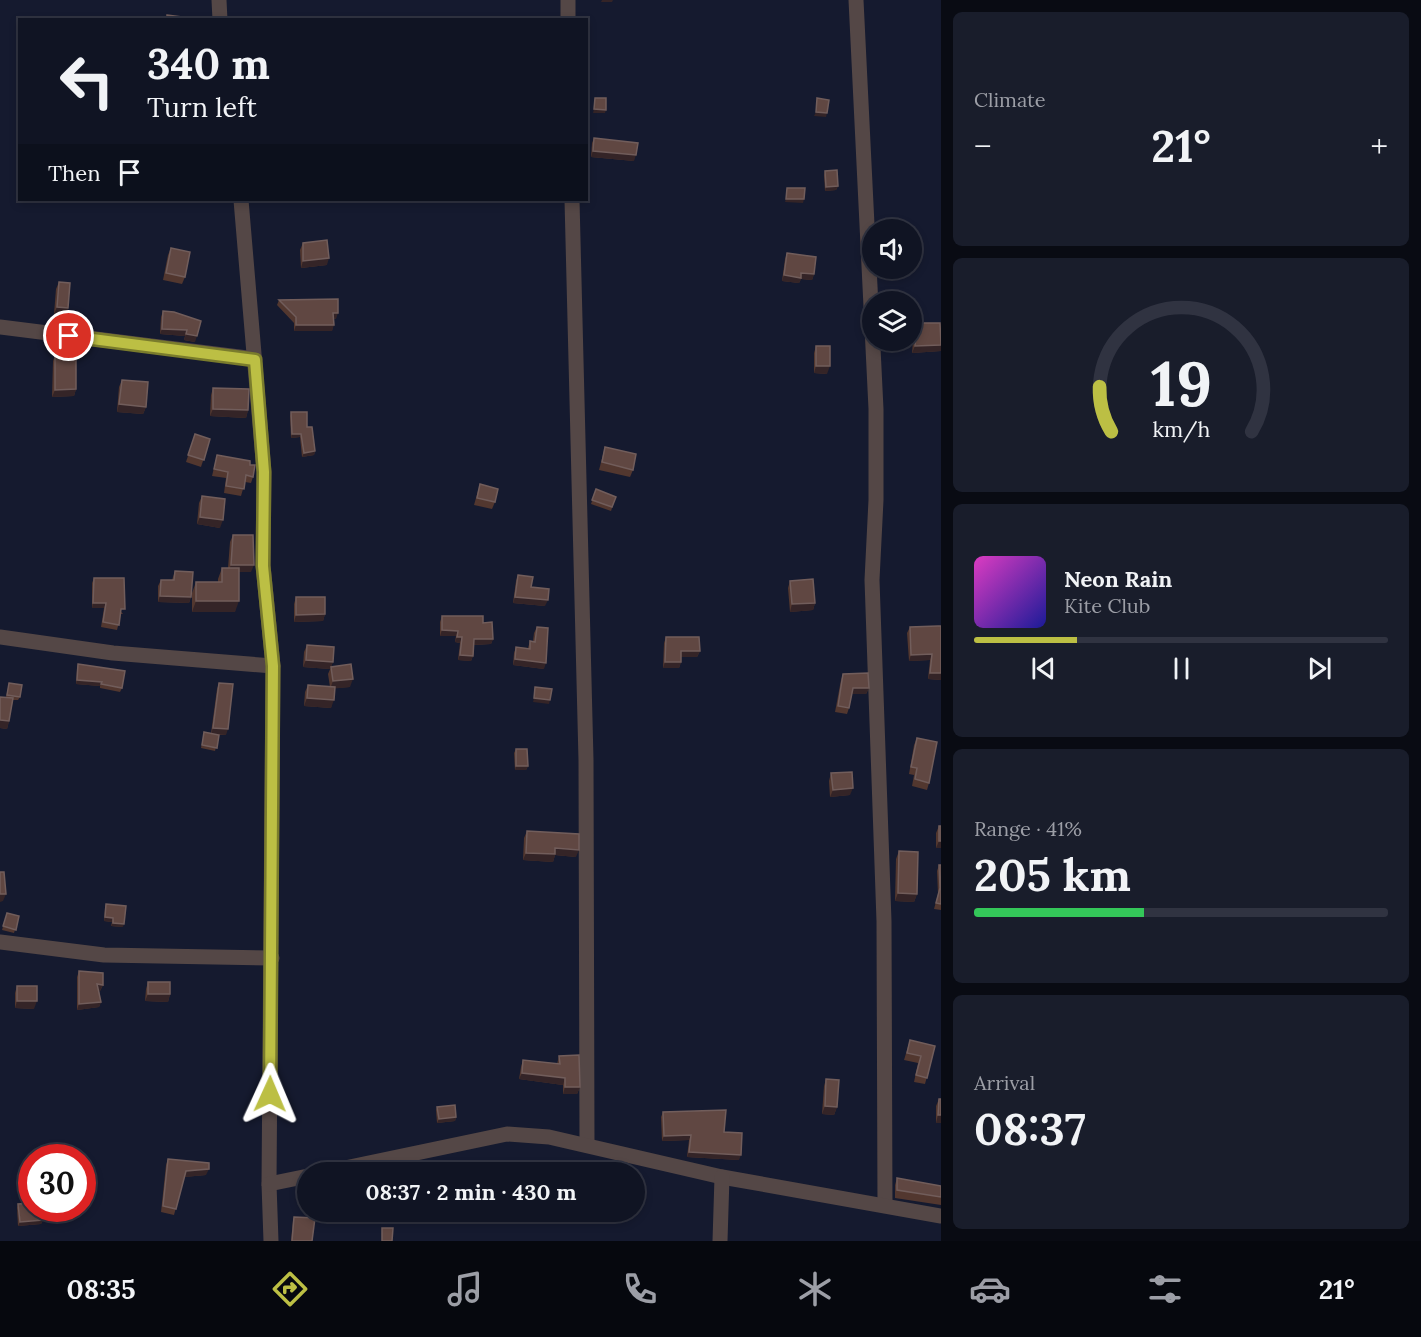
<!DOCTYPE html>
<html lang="en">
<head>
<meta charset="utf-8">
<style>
  body { margin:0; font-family:Lora,serif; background:#191d2b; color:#f1f3f6; height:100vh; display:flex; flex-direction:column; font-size:22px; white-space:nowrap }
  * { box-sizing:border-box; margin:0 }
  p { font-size:20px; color:#9c9ea6 }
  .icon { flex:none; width:33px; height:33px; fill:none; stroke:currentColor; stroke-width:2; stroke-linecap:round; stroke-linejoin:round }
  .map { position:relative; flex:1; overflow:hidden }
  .sheet { display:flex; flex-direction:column; gap:12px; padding:12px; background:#090b13; width:480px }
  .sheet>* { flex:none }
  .banner { position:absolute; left:18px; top:18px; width:570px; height:183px; border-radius:0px; box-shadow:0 3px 9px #0003,0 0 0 2px #303341; background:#101423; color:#f1f3f6; overflow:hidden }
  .fabs { position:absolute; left:862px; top:219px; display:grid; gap:12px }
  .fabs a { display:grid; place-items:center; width:60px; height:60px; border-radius:50%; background:#101423; box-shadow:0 3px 9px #0003,0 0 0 2px #303341; font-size:30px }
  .speed { position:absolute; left:18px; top:1144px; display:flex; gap:12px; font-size:30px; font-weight:700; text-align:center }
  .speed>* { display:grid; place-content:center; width:78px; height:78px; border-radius:50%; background:#101423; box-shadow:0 3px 9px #0003,0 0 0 2px #303341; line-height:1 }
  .speed .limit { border:9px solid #d22; background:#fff; color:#111 }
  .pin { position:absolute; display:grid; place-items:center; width:51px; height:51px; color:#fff; margin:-26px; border:3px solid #fff; border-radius:50%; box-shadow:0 2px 6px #0007 }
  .me { position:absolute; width:66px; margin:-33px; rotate:1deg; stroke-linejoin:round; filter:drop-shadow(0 0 4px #0008) }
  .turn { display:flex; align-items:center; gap:21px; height:126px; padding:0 30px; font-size:27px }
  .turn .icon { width:78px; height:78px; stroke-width:2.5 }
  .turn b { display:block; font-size:42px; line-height:51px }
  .then { display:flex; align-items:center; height:57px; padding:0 30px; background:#0003; gap:12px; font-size:22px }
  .big { font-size:45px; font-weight:700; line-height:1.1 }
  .sheet .card { flex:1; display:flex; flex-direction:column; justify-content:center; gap:9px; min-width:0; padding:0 21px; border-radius:9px; background:#191d2b }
  .sheet .dial { align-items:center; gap:0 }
  .dial svg { height:156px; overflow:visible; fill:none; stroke:#303341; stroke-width:7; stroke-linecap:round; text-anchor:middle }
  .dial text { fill:#f1f3f6; stroke:none }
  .song { display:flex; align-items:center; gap:18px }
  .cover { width:72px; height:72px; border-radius:9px; background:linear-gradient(135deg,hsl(310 70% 55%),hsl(240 70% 35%)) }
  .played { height:6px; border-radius:3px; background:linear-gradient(90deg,#bcbf44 25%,#303341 25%) }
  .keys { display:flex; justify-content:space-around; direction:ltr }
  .heat { display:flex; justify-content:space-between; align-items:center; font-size:33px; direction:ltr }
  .charge { height:9px; border-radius:4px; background:linear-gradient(90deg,#34c759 41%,#303341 0) }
  .trip { position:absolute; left:297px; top:1162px; width:348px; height:60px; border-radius:30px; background:#101423; box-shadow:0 3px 9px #0003,0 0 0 2px #303341; font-weight:700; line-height:60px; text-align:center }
  .tabs { display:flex; height:96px; justify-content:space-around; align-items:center; background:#06080e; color:#9c9ea6 }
  .tabs .icon { width:42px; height:42px }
  .tabs .active { color:#bcbf44 }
  .tabs b { font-size:27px; color:#f1f3f6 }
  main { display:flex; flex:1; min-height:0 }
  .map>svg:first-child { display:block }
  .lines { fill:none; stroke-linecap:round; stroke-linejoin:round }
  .street { stroke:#544746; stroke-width:15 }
  .wall { fill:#52372f }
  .shaded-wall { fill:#342427 }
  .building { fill:#604742; stroke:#715d5b; stroke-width:1.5 }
  .route-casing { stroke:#7a7c2c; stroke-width:15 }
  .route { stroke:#bcbf44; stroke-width:10 }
</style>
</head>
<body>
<main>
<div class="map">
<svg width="941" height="1241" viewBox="0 0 941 1241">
  <rect width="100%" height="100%" fill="#151a2f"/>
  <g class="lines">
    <g class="street">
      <polyline points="219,0 220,20"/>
      <polyline points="568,0 568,20"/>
      <polyline points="856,0 876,409 876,500 872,580 884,921 885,1205"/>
      <polyline points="241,200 264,472 263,565 273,666 269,1184 271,1241"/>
      <polyline points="572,200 586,760 587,1145"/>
      <polyline points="0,327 255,359"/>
      <polyline points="0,637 113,653 273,666"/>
      <polyline points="0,942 104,955 272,958"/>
      <polyline points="321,1173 507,1134 549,1137 722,1177 941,1216"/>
      <polyline points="269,1184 308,1176"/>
      <polyline points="720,1241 722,1177"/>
    </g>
  </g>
  <g class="wall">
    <polygon points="594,138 634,161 591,157 592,143"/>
    <polygon points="825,171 838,186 836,190 825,191 824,175"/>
    <polygon points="303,243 327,265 301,268 300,250"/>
    <polygon points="171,248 185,277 182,284 163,280 168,255"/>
    <polygon points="787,253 814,274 812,280 801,279 799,283 782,281 785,259"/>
    <polygon points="59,282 68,308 65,316 54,314 56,289"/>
    <polygon points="279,300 336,319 334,319 332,331 294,331 294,323 277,305"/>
    <polygon points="163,311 195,342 184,340 185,336 160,334 161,317"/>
    <polygon points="917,323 940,323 941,351 912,353 914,330"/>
    <polygon points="816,346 827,374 814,373 814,353"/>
    <polygon points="55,355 76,389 74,396 52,397 53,361"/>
    <polygon points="122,380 146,407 143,414 117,412 119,387"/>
    <polygon points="213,388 248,410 246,418 210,416 211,395"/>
    <polygon points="291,412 315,451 314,455 302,457 300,437 291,438 290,416"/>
    <polygon points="195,434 210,439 201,467 186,462"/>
    <polygon points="605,447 633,470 630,477 599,470"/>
    <polygon points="217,455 250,465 253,477 251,483 245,482 241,496 224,493 226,478 212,476"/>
    <polygon points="480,484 495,502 492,509 474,505"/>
    <polygon points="596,489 616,497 611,511 591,504"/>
    <polygon points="202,496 220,528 197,524 199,503"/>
    <polygon points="233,535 251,572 239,572 235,612 192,612 192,593 196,582 218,582 218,579 222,568 228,568 230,542"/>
    <polygon points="175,571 191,597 189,603 158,602 158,586 161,580 172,580"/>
    <polygon points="518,575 531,587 545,606 513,603 516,581"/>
    <polygon points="94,578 123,614 121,614 117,630 101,627 104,608 92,608 92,583"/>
    <polygon points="790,581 815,603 813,610 790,612 788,588"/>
    <polygon points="296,597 325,614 323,621 294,622 294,604"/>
    <polygon points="442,616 483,623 493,639 491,644 474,645 473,656 471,661 458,660 460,643 455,642 456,636 440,636 440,622"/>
    <polygon points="941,626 941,680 928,679 930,660 909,661 907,633 910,627"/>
    <polygon points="537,627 544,669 513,665 514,653 516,647 528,648 530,641 533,641 534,633"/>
    <polygon points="666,637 700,651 697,657 681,657 681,662 679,668 663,668 664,643"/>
    <polygon points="307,645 333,662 330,669 303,667 304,652"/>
    <polygon points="78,664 122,688 120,692 100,688 100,686 76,684 77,668"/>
    <polygon points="331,667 350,687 335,688 331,708 304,706 305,692 308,685 330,687 328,674"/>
    <polygon points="843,674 869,688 866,694 852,694 849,708 847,714 835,712 841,680"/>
    <polygon points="9,683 20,697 18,700 13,700 9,721 7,729 0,728 0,697 6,697"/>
    <polygon points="219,683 226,735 219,735 215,751 201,748 204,732 211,733 217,689"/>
    <polygon points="917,738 929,783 927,790 912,786 914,775 909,774 914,745"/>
    <polygon points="516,749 528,766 526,770 515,770 514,753"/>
    <polygon points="831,773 850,795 830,797 829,781"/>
    <polygon points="939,826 941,826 941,848 936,848 936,833"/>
    <polygon points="527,831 576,857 555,855 553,862 523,860 524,838"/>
    <polygon points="899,851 917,894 914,902 895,901 896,859"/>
    <polygon points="939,865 941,865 941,910 934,909 938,894 937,871"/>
    <polygon points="106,904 123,927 111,926 112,922 104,921 105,908"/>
    <polygon points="7,913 19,916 14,933 2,930"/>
    <polygon points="79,971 103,985 100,991 99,990 101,1002 99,1007 77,1010 77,977"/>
    <polygon points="148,982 170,994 168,1002 145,1001 146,989"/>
    <polygon points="17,986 34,1009 15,1008 15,993"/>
    <polygon points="910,1040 935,1046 925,1084 914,1082 918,1063 904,1060"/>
    <polygon points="559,1056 580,1087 577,1094 563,1094 563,1085 519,1079 521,1067 523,1060 557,1064"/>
    <polygon points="826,1079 837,1107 834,1115 822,1114 824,1086"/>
    <polygon points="939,1099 941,1123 936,1123 936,1106"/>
    <polygon points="437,1107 456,1117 455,1121 437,1123 436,1110"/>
    <polygon points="663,1112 724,1132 739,1160 687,1157 689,1140 662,1141 661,1117"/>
    <polygon points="168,1159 206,1175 184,1177 174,1215 161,1212 166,1165"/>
    <polygon points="897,1178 941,1186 941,1205 895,1198 895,1185"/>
    <polygon points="18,1204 43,1220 41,1224 18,1226 17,1208"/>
    <polygon points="294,1217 312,1241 291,1241 293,1220"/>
  </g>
  <g class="shaded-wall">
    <polygon points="602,0 613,0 612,2 601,2"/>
    <polygon points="594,109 606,110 605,113 593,113"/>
    <polygon points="816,112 827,113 826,117 814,116"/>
    <polygon points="593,151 636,155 634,161 591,157"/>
    <polygon points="838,186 836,190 825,191 826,187"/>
    <polygon points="786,199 804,199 803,203 785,202"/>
    <polygon points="329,258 327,265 301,268 303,261"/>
    <polygon points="801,273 814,274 812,280 801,279 799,283 782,281 784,275"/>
    <polygon points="57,307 68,308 65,316 54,314"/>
    <polygon points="333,313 338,313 336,319 331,319"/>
    <polygon points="296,325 334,325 332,331 294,331"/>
    <polygon points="162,329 187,330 185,336 160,334"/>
    <polygon points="186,334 197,336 195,342 184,340"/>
    <polygon points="941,345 941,351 912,353 915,346"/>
    <polygon points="816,366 830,366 827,374 814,373"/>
    <polygon points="76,389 74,396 52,397 55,390"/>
    <polygon points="119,404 146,407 143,414 117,412"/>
    <polygon points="213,409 248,410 246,418 210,416"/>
    <polygon points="292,434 301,434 300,437 291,438"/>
    <polygon points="315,451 314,455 302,457 304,453"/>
    <polygon points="200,517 223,520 220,528 197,524"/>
    <polygon points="231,565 254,565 251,572 228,572"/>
    <polygon points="160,596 191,597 189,603 158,602"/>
    <polygon points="515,597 548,600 545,606 513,603"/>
    <polygon points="196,601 239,601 235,612 192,612"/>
    <polygon points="93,603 106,603 104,608 92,608"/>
    <polygon points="815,603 813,610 790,612 792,604"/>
    <polygon points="325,614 323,621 294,622 296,615"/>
    <polygon points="442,630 458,631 456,636 440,636"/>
    <polygon points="457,637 462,637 460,643 455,642"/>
    <polygon points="474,639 493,639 491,644 472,645"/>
    <polygon points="681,651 700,651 697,657 679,657"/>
    <polygon points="932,654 930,660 909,661 911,655"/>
    <polygon points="460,655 473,656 471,661 458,660"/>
    <polygon points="515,659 546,663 544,669 513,665"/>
    <polygon points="306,660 333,662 330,669 303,667"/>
    <polygon points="665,662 681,662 679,668 663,668"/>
    <polygon points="930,673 941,673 941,680 928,679"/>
    <polygon points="353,679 350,687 330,689 333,681"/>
    <polygon points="77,680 102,682 100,686 76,684"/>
    <polygon points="853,688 869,688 866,694 851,694"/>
    <polygon points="307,698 334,700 331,708 304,706"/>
    <polygon points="534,698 550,700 549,704 533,702"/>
    <polygon points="0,720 9,721 7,729 0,728"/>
    <polygon points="213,728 228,729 226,735 211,734"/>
    <polygon points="516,766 528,766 526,770 515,770"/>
    <polygon points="853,788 850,795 830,797 833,790"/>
    <polygon points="939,841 941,841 941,848 936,848"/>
    <polygon points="555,848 579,850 576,857 555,855 553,862 523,860 526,853"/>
    <polygon points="898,893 917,894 914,902 895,901"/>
    <polygon points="0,894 6,894 3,901 0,902"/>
    <polygon points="105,917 113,918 112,922 104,921"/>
    <polygon points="113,923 124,924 123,927 111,926"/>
    <polygon points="97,984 103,985 100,991 95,990"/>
    <polygon points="148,994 170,994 168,1002 145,1001"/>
    <polygon points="17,1001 37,1001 34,1009 15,1008"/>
    <polygon points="101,1002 99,1007 77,1010 79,1004"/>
    <polygon points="522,1073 565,1078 563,1085 519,1079"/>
    <polygon points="565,1087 580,1087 577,1094 563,1094"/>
    <polygon points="825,1106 837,1107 834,1115 822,1114"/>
    <polygon points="938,1115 941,1115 941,1123 936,1123"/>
    <polygon points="456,1117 455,1121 437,1123 439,1119"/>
    <polygon points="691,1135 689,1140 662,1141 664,1136"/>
    <polygon points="689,1152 741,1155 739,1160 687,1157"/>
    <polygon points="209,1169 206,1175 184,1177 186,1171"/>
    <polygon points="43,1220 41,1224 18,1226 20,1222"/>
  </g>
  <g class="building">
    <polygon points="167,15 205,20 167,20"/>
    <polygon points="595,98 606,98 606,110 594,109"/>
    <polygon points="817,98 829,100 827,113 816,112"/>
    <polygon points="594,138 638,143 636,155 593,151"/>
    <polygon points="837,170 838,186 826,187 825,171"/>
    <polygon points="787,188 805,188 804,199 786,199"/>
    <polygon points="327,240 329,258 303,261 303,243"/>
    <polygon points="171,248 190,252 185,277 166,273"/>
    <polygon points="787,253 816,257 814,274 801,273 801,278 784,275"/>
    <polygon points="59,282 70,283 68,308 57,307"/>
    <polygon points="338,299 338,313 333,313 334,325 296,325 296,317 279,300"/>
    <polygon points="163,311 174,312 201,321 197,336 186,334 187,330 162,329"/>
    <polygon points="917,323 940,323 941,345 915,346"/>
    <rect x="816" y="346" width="14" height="20"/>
    <polygon points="55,355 76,355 76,389 55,390"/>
    <polygon points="122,380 148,382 146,407 119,404"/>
    <polygon points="213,388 249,389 248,410 213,409"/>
    <polygon points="291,412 307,412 307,427 312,427 315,451 304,453 301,434 292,434"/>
    <polygon points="195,434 210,439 204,460 188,455"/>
    <polygon points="605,447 636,454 633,470 602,462"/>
    <polygon points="217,455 250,461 250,465 255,465 253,477 246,475 244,489 226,486 228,472 214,469"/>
    <polygon points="480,484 498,489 495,502 477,498"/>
    <polygon points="596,489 616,497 612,507 592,500"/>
    <polygon points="202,496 225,499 223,520 200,517"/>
    <polygon points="233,535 253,535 254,565 231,565"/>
    <polygon points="222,568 239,568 239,601 196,601 196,582 222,582"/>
    <polygon points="175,571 193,572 191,597 160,596 161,580 174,580"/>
    <polygon points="518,575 533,577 531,587 549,589 548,600 515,597"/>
    <polygon points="94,578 124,578 125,609 121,609 119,625 103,622 106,603 93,603"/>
    <polygon points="813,579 815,603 792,604 790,581"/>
    <polygon points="296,597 325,597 325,614 296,615"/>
    <polygon points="442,616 483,616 483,623 492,622 493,639 474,639 473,656 460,655 462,637 457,637 458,631 442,630"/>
    <polygon points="938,626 941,626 941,673 930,673 932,654 911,655 910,627"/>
    <polygon points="537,627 548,628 546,663 515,659 516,647 530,649 530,641 535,642"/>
    <polygon points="666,637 699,637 700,651 681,651 681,662 665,662"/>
    <polygon points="307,645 334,647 333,662 306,660"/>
    <polygon points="78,664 125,671 122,688 101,684 102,682 77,680"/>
    <polygon points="351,664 353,679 333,681 331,667"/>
    <polygon points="868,673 869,688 853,688 849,708 838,706 843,674"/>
    <polygon points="9,683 22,685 20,697 7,695"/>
    <polygon points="219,683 233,684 228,729 213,728"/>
    <polygon points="308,685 335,687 334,700 307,698"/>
    <polygon points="535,687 552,689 550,700 534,698"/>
    <polygon points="0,697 13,698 9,721 0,720"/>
    <polygon points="204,732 219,735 217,748 202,745"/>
    <polygon points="917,738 937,742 929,783 915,779 917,768 911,767"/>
    <polygon points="516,749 527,749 528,766 516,766"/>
    <polygon points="852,772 853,788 833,790 831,773"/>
    <rect x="939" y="826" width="2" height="15"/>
    <polygon points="527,831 579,834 579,850 555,848 555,854 526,853"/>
    <polygon points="899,851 918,852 917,894 898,893"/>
    <polygon points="939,865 941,865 941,904 936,903 940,888"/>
    <polygon points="0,872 4,872 6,894 0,894"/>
    <polygon points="106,904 126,906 124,924 113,923 113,918 105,917"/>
    <polygon points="7,913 19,916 16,930 3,926"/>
    <polygon points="79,971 103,973 103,985 97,984 101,1002 79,1004"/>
    <rect x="148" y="982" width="22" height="12"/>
    <rect x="17" y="986" width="20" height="15"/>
    <polygon points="910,1040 935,1046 927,1078 916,1075 921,1056 907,1053"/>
    <polygon points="579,1055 580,1087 565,1087 565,1078 522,1073 523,1060 560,1064 559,1056"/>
    <polygon points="826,1079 839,1080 837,1107 825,1106"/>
    <polygon points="939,1099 941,1099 941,1115 938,1115"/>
    <polygon points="455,1105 456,1117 439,1119 437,1107"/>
    <polygon points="726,1110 724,1132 742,1133 741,1155 689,1152 691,1135 664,1136 663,1112"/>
    <polygon points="168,1159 209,1163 209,1169 186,1171 176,1209 163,1206"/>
    <polygon points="897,1178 941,1186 941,1197 897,1190"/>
    <polygon points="32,1203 32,1209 40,1209 43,1220 20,1222 18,1204"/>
    <polygon points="294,1217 315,1218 312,1241 292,1241"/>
    <polygon points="382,1228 393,1228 392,1241 382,1241"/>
  </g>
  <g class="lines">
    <g class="route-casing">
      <polyline id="route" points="69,336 255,360 264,472 263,566 273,666 270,1094"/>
    </g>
    <use href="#route" class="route"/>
  </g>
</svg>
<div class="fabs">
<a><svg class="icon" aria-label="sound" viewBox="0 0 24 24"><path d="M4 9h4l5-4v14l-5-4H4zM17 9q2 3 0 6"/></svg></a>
<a><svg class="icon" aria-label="layers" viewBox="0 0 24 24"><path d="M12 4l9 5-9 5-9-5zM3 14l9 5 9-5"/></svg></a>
</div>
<div class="speed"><div class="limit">30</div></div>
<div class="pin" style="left:69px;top:336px;background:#d93025"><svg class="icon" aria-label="arrive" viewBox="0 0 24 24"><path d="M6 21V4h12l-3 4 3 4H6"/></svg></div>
<svg class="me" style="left:270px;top:1094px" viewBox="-20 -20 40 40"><path d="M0-17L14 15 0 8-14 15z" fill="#bcbf44" stroke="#fff" stroke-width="4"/></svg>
<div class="trip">08:37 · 2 min · 430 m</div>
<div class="banner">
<div class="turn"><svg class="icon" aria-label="left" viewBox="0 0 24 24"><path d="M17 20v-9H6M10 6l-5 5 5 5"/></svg><div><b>340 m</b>Turn left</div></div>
<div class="then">Then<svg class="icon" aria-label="arrive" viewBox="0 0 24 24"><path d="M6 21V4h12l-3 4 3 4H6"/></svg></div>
</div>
</div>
<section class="sheet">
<div class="card"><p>Climate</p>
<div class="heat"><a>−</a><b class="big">21°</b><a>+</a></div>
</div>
<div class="card dial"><svg viewBox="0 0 100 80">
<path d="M14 69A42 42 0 1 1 86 69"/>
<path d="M14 69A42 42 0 0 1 8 46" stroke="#bcbf44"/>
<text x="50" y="56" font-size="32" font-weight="700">19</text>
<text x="50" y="72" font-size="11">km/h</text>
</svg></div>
<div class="card">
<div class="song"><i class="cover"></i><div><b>Neon Rain</b><p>Kite Club</p></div></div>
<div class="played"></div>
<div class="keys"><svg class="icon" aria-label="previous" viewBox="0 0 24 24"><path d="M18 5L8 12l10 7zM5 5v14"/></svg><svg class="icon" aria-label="pause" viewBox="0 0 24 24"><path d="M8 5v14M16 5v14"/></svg><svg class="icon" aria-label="next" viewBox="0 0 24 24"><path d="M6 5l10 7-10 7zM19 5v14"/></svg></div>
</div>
<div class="card"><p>Range · 41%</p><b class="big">205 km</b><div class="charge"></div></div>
<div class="card"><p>Arrival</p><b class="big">08:37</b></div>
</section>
</main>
<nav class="tabs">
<b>08:35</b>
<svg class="icon active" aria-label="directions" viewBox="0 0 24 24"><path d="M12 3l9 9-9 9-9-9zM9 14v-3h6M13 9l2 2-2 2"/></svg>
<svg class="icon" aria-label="music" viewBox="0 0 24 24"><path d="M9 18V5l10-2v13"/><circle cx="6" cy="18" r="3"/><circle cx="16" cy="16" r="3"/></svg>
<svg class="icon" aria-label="phone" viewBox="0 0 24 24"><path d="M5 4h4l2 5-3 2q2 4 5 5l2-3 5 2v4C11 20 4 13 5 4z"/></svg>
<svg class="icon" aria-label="climate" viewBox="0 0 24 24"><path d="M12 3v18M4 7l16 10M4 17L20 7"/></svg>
<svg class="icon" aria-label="car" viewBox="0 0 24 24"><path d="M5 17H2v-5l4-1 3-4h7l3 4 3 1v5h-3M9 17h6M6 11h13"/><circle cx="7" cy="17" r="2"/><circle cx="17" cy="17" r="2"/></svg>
<svg class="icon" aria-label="filters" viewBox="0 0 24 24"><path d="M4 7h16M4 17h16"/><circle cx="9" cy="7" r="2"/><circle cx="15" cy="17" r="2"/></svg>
<b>21°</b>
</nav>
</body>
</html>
